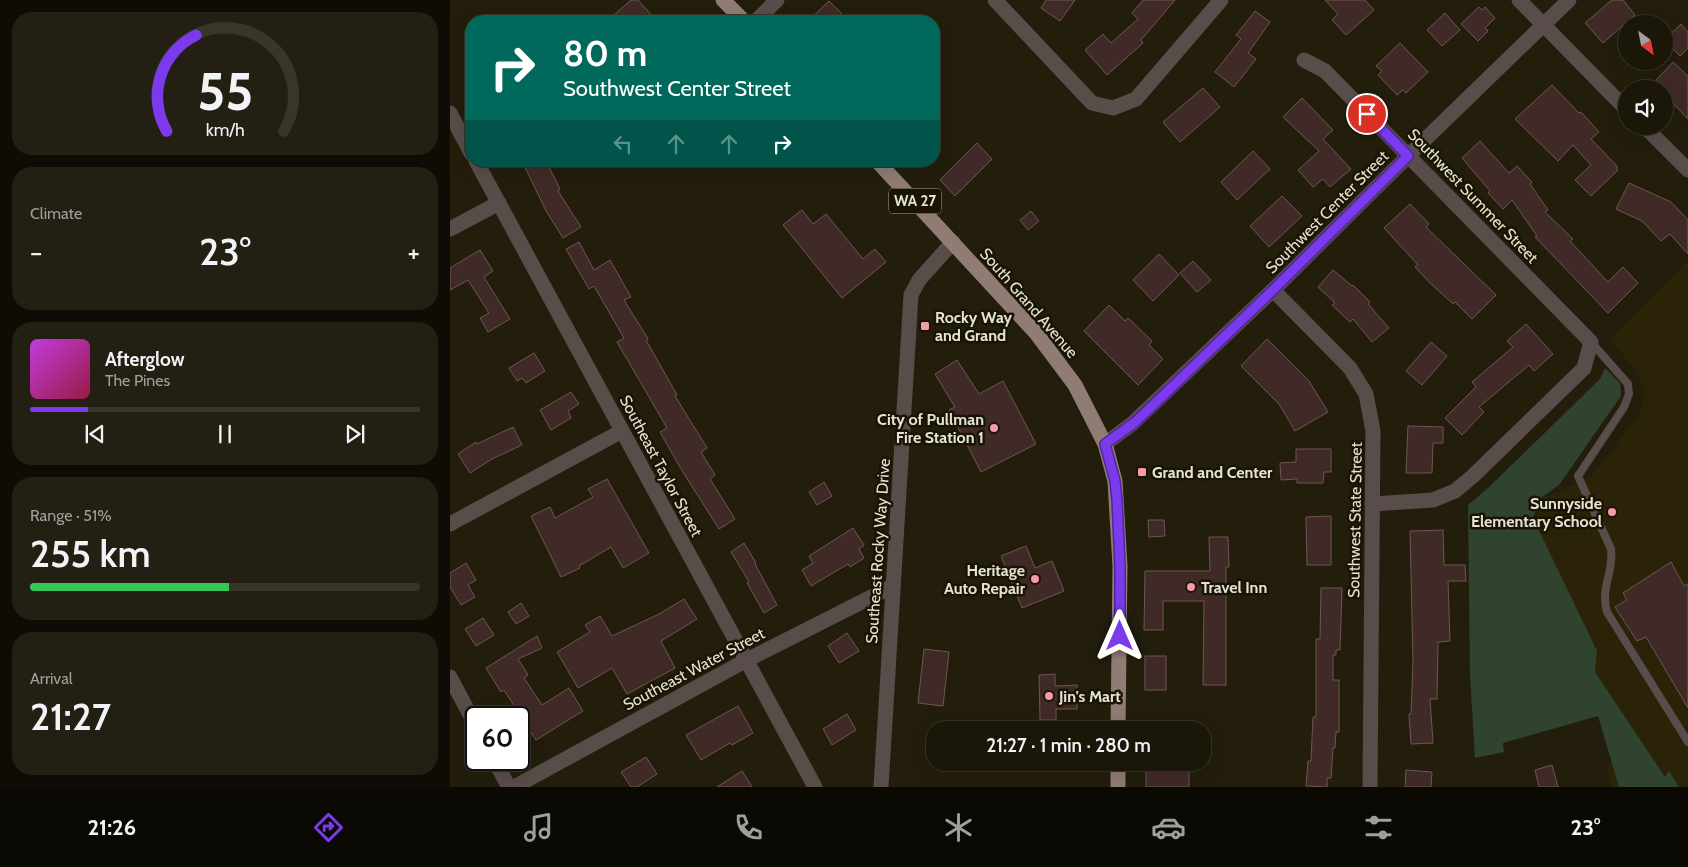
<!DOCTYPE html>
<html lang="en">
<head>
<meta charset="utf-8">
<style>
  body { margin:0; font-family:Cabin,sans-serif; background:#231f12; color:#f1f3f6; height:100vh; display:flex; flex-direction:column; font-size:19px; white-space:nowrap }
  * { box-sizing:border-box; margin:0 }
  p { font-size:16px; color:#9f9f9c }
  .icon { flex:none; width:28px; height:28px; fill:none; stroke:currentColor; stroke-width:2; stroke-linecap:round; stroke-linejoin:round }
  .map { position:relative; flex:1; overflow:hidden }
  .side { display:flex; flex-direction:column; gap:12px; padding:12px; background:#0e0c04; width:450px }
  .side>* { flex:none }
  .banner { position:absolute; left:15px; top:15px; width:475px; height:152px; border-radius:20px; box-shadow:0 5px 20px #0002,0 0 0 1px #383529; background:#00695c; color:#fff; overflow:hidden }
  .needle { width:32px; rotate:148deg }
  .buttons { position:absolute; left:1168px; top:15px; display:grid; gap:10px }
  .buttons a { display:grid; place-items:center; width:55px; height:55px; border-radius:50%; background:#1a1608; box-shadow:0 5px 20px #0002,0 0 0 1px #383529; font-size:25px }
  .speed { position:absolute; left:15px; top:706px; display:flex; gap:10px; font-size:25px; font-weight:700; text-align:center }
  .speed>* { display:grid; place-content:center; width:65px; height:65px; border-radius:50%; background:#1a1608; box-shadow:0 5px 20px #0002,0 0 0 1px #383529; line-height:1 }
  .speed .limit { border:2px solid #111; border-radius:8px; background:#fff; color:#111 }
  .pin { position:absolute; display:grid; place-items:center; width:42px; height:42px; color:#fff; margin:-21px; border:2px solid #fff; border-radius:50%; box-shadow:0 1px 5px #0007 }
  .me { position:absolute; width:55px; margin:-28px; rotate:0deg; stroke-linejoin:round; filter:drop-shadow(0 0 4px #0008) }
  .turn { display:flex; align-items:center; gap:18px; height:105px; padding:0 15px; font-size:22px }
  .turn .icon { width:65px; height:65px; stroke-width:2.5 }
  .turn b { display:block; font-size:35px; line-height:42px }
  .lanes { display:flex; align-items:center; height:48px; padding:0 15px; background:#0003; justify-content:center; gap:25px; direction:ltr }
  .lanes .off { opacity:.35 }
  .big { font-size:38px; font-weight:600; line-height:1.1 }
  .side .widget { flex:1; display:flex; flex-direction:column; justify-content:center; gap:8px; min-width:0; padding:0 18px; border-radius:20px; background:#231f12 }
  .side .dial { align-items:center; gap:0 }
  .dial svg { height:130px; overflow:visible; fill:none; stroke:#383529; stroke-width:7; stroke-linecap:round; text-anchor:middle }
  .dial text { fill:#f1f3f6; stroke:none }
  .song { display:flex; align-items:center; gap:15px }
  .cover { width:60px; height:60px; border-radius:8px; background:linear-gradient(135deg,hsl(290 70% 55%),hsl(340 70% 35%)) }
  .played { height:5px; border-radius:2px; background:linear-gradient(90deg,#7c3aed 15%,#383529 15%) }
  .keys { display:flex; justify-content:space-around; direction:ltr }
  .heat { display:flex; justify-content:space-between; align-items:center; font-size:28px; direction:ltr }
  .charge { height:8px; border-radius:4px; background:linear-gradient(90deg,#34c759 51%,#383529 0) }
  .trip { position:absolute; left:476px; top:721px; width:285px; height:50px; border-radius:20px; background:#1a1608; box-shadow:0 5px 20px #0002,0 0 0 1px #383529; font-weight:600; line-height:50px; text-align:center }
  .menu { display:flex; height:80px; justify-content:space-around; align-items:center; background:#0a0903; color:#9f9f9c }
  .menu .icon { width:35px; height:35px }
  .menu .current { color:#7c3aed }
  .menu b { font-size:22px; color:#f1f3f6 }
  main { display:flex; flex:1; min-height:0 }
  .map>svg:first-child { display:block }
  .built { fill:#2a2308 }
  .green { fill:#30432f }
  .building { fill:#402a27; stroke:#6f5652 }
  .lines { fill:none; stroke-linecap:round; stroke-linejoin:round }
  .service { stroke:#584d4a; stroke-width:8 }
  .minor { stroke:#584d4a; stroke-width:15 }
  .primary { stroke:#917c75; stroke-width:15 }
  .route-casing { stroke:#51269a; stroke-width:12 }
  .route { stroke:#7c3aed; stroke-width:9 }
  .poi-dot { fill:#f39aab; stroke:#1a1503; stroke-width:2 }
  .labels { text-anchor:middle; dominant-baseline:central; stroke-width:5; stroke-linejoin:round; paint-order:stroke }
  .shield { fill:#1a1503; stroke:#a7a496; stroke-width:1 }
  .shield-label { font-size:15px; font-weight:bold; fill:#e4e1d5 }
  .street-label { font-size:16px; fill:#e4e1d5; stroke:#1a1503 }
  .poi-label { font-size:16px; font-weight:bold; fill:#e4e1d5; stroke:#1a1503; text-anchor:start }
</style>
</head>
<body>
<main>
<section class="side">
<div class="widget dial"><svg viewBox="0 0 100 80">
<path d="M14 69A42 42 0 1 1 86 69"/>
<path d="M14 69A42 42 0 0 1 32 10" stroke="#7c3aed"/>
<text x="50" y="56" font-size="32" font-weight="700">55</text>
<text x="50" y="72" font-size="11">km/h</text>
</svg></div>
<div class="widget"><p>Climate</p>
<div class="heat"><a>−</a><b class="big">23°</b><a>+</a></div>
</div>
<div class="widget">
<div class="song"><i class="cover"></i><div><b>Afterglow</b><p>The Pines</p></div></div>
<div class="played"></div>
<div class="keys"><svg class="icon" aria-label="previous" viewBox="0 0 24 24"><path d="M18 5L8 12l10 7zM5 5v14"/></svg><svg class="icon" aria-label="pause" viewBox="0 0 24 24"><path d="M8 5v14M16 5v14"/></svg><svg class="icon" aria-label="next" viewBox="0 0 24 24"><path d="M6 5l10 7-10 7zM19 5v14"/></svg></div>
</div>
<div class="widget"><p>Range · 51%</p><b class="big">255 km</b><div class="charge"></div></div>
<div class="widget"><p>Arrival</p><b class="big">21:27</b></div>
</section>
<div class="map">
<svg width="1238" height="787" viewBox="0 0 1238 787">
  <rect width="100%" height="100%" fill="#231e0b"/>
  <polygon class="built" points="1238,260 1238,787 1162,787 1156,766 1184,746 1143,676 1082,524 1090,499 1140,478 1191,412 1195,390 1185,368 1159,340"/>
  <polygon class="green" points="1155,368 1170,383 1171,396 1109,485 1091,498 1083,518 1147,651 1145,672 1215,777 1219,771 1229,787 1169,787 1148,716 1053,743 1054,752 1025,758 1020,675 1018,505 1039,487 1150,379"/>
  <g class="building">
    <polygon points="181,0 188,0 207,21 157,21"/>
    <polygon points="596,0 625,0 610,21 591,8"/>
    <polygon points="693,0 725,0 691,40 693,43 657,75 635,50 653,34 661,43 688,19 682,13"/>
    <polygon points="875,0 915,0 924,10 896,35 882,20 888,14"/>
    <polygon points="1162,0 1173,0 1185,15 1153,43 1135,23"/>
    <polygon points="379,1 392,14 385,21 358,21"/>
    <polygon points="1029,7 1032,10 1035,7 1045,18 1035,28 1038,31 1028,41 1011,24"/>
    <polygon points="805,11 820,22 798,53 806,59 784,87 765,72 791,39 786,35"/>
    <polygon points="995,13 1010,30 992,46 977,30"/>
    <polygon points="1231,24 1238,32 1238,48 1230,56 1214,40"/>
    <polygon points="950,43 978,72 956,93 953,90 947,95 928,75 932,71 926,66"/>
    <polygon points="1223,62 1238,76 1238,119 1214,94 1214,89 1198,89"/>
    <polygon points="1102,85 1129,113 1131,112 1149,132 1141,139 1167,166 1167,171 1141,196 1125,180 1141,165 1123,145 1108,161 1065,119"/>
    <polygon points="753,88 770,107 730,142 713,122"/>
    <polygon points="852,98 883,130 873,139 901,169 880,187 873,179 863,187 848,170 869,151 833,117"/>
    <polygon points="1030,141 1059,173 1067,166 1082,182 1080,184 1098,210 1095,212 1123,239 1120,241 1158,282 1173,267 1188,283 1158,313 1085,237 1087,236 1062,200 1053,209 1038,193 1040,191 1012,158"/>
    <polygon points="527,143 542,159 505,196 490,180"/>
    <polygon points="803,151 820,169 787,200 771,182"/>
    <polygon points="72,161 96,161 110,189 108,191 131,227 113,238 96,211"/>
    <polygon points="1179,183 1221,202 1238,220 1238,254 1220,234 1211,241 1192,221 1166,209"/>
    <polygon points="832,196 852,216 819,247 800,226"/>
    <polygon points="960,204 979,224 976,227 1046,295 1022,319 1005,302 1003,304 979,282 965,267 968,265 934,228"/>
    <polygon points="352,210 363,224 376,214 413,259 425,249 436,262 392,298 333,225"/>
    <polygon points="581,211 589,221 578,230 570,220"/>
    <polygon points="129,242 144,270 160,260 181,297 174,300 198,339 196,340 227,395 225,396 257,448 251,452 265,475 260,479 285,519 269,529 231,469 210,432 217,428 167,342 174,338 144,286 139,289 116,249"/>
    <polygon points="30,250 43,271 34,277 60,319 38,332 30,318 39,313 18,280 0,290 0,268"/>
    <polygon points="709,254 729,275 703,301 683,280"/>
    <polygon points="743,261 761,280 747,292 730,273"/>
    <polygon points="883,270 902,286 903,285 920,302 918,304 939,328 922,342 903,319 900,322 882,305 885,303 868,287"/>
    <polygon points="659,305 675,321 678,318 702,341 699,345 713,359 688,385 634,331"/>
    <polygon points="1076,324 1103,354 1084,371 1079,365 1029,407 1034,412 1012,435 995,418 1026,387 1022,382 1063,347 1057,341"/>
    <polygon points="817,339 859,381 878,412 845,431 829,404 791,366"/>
    <polygon points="981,342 997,356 972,385 956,371"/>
    <polygon points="84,353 95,371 76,383 72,378 67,381 59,368"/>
    <polygon points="507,360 529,394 553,381 586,444 531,472 499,410 505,407 485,374"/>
    <polygon points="121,392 129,404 118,411 121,418 101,430 90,410"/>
    <polygon points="958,426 993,427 993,443 983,443 982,473 956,473"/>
    <polygon points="63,427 72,445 42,459 20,473 8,454 26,442 27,444"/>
    <polygon points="846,449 881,449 881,472 874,472 873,483 847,483 847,479 831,480 830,463 846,462"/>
    <polygon points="157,479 199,553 173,568 161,547 129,566 130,568 111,577 81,516 100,507 105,518 143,497 138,489"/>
    <polygon points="374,482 382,496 367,505 359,492"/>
    <polygon points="881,516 881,565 857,565 856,517"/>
    <polygon points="698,520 714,520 715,536 699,537"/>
    <polygon points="403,528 414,545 409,549 414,558 400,567 398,564 361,586 352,570 363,563 359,556"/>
    <polygon points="993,530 994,565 1015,565 1016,581 998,581 1000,641 988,642 987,699 980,699 983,743 961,744 959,714 961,714 963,662 960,531"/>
    <polygon points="759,537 778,537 779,567 776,567 776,685 753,685 754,601 713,601 713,630 694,630 695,571 760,571"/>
    <polygon points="294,543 306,563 305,564 327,605 314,613 297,583 299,582 281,552"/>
    <polygon points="576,546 585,568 602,561 614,591 572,608 551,556"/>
    <polygon points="1221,562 1234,586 1238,584 1238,708 1196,637 1187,641 1165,607 1177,600 1173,593"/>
    <polygon points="16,563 26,580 18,585 25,597 11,605 0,587 0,573"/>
    <polygon points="871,588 892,588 890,650 886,650 886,655 883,655 883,680 889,680 889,732 886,732 885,748 883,748 881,778 877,778 877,787 856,786 858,761 861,761 863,717 866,717 866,639 870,639"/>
    <polygon points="234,599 247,619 211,641 225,668 177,694 162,668 128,688 107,652 140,632 135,625 150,616 162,636 209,614"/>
    <polygon points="71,603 79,616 66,624 58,612"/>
    <polygon points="33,618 44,635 26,646 15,629"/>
    <polygon points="397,633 409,651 389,663 378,646"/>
    <polygon points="87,636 92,648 68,659 78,675 74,678 92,705 119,688 133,711 86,740 54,690 51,692 36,668"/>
    <polygon points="474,649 499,652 493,706 468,703"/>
    <rect x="695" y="656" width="21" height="34"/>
    <polygon points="605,674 605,686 627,685 627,709 606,709 606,720 590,720 589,675"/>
    <polygon points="288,706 303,733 282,745 280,743 251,760 236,735"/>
    <polygon points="397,714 406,730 382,745 373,729"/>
    <polygon points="196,757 207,774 187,787 181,787 171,772"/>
    <rect x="696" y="762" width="43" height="25"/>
    <polygon points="1102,765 1108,787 1089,787 1085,770"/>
    <polygon points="956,770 982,772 981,787 955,787"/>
    <polygon points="292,771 302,787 267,787"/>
  </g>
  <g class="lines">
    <path class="service" d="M 1141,342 L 1178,384 L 1179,394 L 1174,407 L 1128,476 L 1161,549 C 1164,572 1150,588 1157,612 L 1238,742"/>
    <g class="minor">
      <polyline points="545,0 642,103 663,108 686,99 771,0"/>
      <polyline points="1069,0 1176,109"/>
      <polyline points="306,21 327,0"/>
      <polyline points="854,60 875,71 1141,342 1134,368 1023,476 1005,491 983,500 922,504"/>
      <polyline points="0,113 21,153"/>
      <polyline points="1194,126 1238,170"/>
      <polyline points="26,161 365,787"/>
      <polyline points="0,229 49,203"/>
      <polyline points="823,290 900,368 916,394 923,431 920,787"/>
      <polyline points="655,444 683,423 823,290 958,156 1119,0"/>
      <polyline points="0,524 172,431"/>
      <polyline points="0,677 26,726"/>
      <polyline points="44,760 59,787"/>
      <polyline points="64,787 295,661 443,586"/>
      <polyline points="431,787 461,295 469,280 503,242"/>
    </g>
    <g class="primary">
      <polyline points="273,0 294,21"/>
      <polyline points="427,161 586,333 625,385 655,444 665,481 670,566 668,730"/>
      <polyline points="668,787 668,762"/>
    </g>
  </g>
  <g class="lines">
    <g class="route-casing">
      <polyline id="route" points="670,636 670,566 667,500 665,481 655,444 684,423 698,410 823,290 958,156 917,114"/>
    </g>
    <use href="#route" class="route"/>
  </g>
  <g class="poi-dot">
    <rect x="470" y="321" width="10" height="10" rx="2.5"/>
    <circle cx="544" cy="428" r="5"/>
    <rect x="687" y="467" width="10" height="10" rx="2.5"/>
    <circle cx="1162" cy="512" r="5"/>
    <circle cx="585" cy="579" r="5"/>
    <circle cx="741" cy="587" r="5"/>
    <circle cx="599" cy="696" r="5"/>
  </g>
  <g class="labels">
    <rect class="shield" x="439" y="188.5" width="52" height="25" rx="4"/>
    <g class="shield-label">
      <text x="465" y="201">WA 27</text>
    </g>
    <g class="street-label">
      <text transform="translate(1023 196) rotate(46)">Southwest Summer Street</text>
      <text transform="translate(877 212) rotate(-45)">Southwest Center Street</text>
      <text transform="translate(579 303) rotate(49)">South Grand Avenue</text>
      <text transform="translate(211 466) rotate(62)">Southeast Taylor Street</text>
      <text transform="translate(905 520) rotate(-89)">Southwest State Street</text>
      <text transform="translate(428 551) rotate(-86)">Southeast Rocky Way Drive</text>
      <text transform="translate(244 669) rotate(-28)">Southeast Water Street</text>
    </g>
    <g class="poi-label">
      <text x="485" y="317">Rocky Way<tspan x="485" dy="18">and Grand</tspan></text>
      <text x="534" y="419" text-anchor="end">City of Pullman<tspan x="534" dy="18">Fire Station 1</tspan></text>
      <text x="702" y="472">Grand and Center</text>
      <text x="1152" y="503" text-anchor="end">Sunnyside<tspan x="1152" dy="18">Elementary School</tspan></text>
      <text x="575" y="570" text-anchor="end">Heritage<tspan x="575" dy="18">Auto Repair</tspan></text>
      <text x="751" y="587">Travel Inn</text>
      <text x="609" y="696">Jin's Mart</text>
    </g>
  </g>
</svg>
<div class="buttons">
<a><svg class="needle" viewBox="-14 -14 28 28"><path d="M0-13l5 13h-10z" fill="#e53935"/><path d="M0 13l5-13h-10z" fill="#9f9f9c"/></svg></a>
<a><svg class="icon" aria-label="sound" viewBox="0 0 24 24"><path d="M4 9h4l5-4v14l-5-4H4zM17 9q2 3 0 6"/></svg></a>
</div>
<div class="speed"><div class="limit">60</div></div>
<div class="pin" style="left:917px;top:114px;background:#d93025"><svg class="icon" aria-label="arrive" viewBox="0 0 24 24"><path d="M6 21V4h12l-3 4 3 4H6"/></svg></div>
<svg class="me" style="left:670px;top:636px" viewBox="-20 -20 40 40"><path d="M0-17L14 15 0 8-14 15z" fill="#7c3aed" stroke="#fff" stroke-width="4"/></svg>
<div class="trip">21:27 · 1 min · 280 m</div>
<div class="banner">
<div class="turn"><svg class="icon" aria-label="right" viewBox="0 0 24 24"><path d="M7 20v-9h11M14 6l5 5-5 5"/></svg><div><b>80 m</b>Southwest Center Street</div></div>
<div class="lanes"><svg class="icon off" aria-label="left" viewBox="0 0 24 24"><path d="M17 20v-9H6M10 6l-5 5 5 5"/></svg><svg class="icon off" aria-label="ahead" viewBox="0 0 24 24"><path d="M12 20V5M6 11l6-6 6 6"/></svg><svg class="icon off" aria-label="ahead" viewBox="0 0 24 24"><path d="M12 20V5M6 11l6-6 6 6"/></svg><svg class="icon" aria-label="right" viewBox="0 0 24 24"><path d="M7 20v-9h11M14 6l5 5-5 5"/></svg></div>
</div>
</div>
</main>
<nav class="menu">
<b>21:26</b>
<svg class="icon current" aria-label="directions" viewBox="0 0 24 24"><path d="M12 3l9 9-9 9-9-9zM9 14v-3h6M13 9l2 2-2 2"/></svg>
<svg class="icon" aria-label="music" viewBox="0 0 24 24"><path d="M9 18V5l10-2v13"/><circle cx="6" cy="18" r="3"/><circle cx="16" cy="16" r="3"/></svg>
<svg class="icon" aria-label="phone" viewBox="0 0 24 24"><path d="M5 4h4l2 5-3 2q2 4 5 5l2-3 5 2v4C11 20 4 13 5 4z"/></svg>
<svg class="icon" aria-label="climate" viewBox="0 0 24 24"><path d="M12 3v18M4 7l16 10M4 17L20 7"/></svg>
<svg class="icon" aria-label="car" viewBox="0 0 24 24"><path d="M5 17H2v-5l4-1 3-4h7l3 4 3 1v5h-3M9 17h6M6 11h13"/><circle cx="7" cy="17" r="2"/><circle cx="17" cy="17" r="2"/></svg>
<svg class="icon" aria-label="filters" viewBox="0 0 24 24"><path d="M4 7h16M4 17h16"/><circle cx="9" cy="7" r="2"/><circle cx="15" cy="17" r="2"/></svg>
<b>23°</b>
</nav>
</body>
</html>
